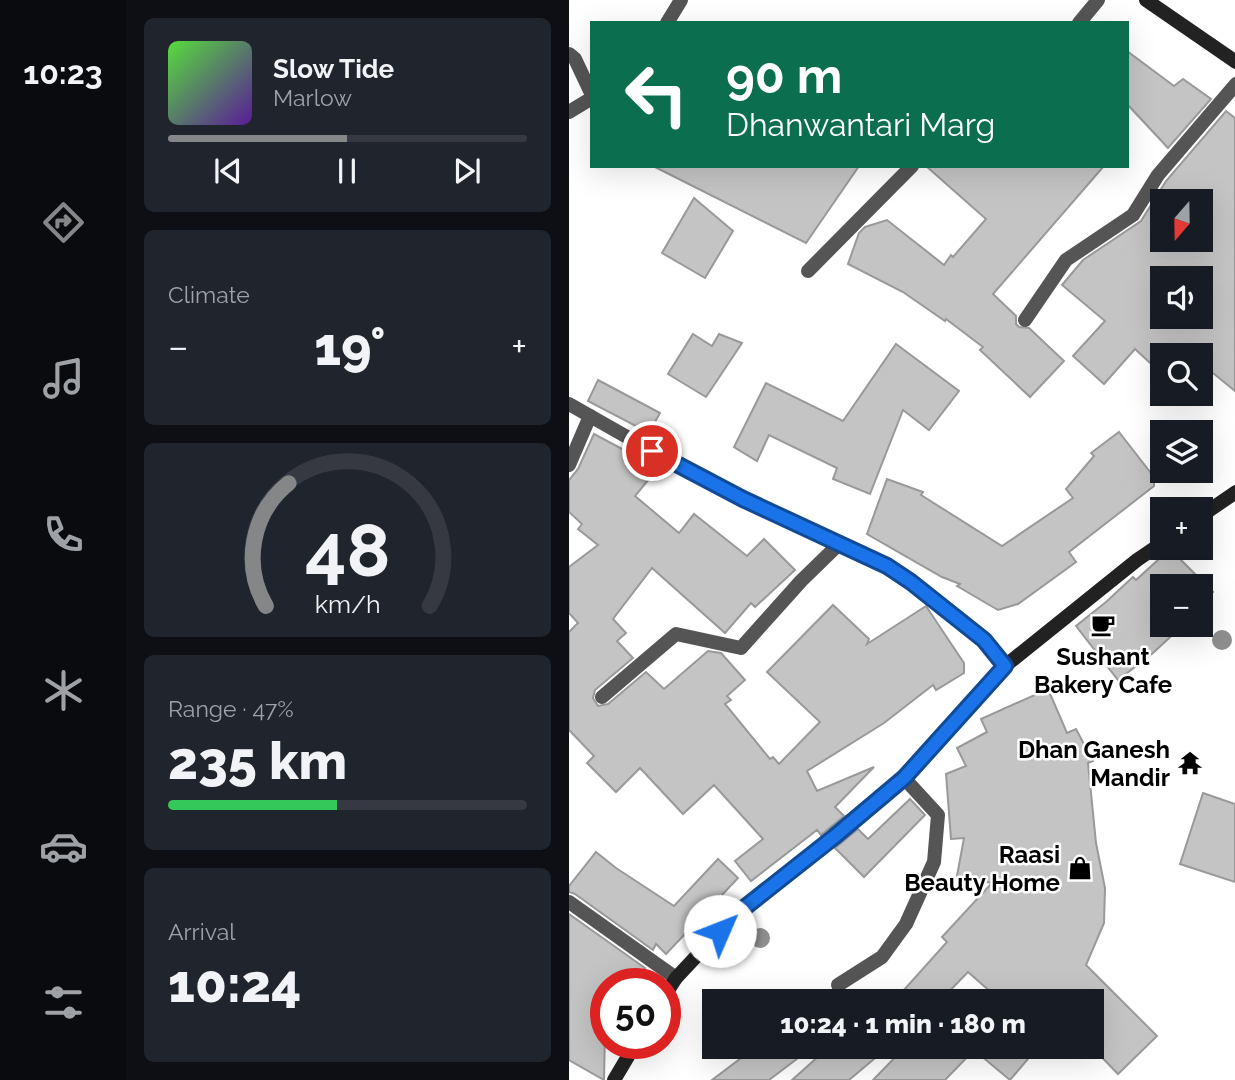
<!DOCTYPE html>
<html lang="en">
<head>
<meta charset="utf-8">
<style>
  body { margin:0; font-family:Raleway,sans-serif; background:#20242c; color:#f1f3f6; height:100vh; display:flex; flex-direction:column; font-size:26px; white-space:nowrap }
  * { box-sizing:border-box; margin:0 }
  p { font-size:23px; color:#9ea1a6 }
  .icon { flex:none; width:38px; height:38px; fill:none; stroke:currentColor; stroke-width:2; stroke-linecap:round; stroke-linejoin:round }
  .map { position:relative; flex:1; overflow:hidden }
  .sheet { display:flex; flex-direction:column; gap:18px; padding:18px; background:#0d0f14; width:443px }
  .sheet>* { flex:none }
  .top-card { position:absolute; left:21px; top:21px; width:539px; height:147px; border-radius:0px; box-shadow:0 7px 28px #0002; background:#0b6e4f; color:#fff; overflow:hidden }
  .needle { width:46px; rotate:200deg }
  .controls { position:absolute; left:581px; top:189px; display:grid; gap:14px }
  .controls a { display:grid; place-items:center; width:63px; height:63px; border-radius:0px; background:#171b24; box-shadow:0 7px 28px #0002; font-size:35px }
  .speed { position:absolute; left:21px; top:968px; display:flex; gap:14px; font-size:35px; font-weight:700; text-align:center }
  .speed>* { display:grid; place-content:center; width:91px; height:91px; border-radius:50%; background:#171b24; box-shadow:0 7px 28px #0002; line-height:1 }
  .speed .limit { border:10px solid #d22; background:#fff; color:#111 }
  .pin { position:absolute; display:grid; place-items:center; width:60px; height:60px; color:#fff; margin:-30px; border:4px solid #fff; border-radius:50%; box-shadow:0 2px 7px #0007 }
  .me { position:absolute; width:77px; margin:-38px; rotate:46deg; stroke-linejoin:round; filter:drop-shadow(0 0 5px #0008) }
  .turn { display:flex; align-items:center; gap:24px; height:147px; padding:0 21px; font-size:32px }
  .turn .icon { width:91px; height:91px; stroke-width:2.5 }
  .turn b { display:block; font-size:49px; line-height:60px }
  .big { font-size:52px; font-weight:800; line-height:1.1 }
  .sheet .widget { flex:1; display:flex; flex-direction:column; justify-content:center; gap:10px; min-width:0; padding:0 24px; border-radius:10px; background:#20242c }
  .sheet .dial { align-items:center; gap:0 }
  .dial svg { height:182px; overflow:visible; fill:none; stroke:#363941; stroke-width:7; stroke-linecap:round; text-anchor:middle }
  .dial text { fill:#f1f3f6; stroke:none }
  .song { display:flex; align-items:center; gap:21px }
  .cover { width:84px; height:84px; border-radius:10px; background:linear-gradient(135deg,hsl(110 70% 55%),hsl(270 70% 35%)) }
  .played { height:7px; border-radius:4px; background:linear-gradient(90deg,#858687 50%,#363941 50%) }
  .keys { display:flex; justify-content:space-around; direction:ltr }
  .heat { display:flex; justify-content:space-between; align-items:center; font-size:38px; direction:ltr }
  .charge { height:10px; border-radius:5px; background:linear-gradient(90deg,#34c759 47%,#363941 0) }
  .trip { position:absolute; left:133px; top:989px; width:402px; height:70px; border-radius:0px; background:#171b24; box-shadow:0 7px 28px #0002; font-weight:800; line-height:70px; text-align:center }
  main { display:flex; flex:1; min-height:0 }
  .tabs { display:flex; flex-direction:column; width:126px; justify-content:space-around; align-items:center; background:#090b0e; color:#9ea1a6 }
  .tabs .icon { width:49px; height:49px }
  .tabs .current { color:#858687 }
  .tabs b { font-size:32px; color:#f1f3f6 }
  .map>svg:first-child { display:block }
  .building { fill:#c4c4c4; stroke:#999; stroke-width:2; fill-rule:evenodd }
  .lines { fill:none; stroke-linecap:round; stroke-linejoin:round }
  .street { stroke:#555; stroke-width:14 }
  .secondary { stroke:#222; stroke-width:14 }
  .tree { fill:#8f8f8f }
  .route-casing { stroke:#114b97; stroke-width:18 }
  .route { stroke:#1a73e8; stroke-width:12 }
  .labels { text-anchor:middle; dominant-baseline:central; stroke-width:5; stroke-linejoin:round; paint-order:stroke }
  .poi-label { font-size:24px; font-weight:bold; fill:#000; stroke:#fff; text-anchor:end }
</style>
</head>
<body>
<main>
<nav class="tabs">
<b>10:23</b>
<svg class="icon current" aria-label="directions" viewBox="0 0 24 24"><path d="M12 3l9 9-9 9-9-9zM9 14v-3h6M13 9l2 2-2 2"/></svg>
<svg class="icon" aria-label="music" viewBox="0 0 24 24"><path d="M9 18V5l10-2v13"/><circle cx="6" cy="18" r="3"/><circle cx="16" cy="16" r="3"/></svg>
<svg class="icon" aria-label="phone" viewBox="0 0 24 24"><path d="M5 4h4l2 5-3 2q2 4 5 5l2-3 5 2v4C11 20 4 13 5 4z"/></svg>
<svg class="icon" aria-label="climate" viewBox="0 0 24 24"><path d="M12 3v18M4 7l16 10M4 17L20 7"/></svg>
<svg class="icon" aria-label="car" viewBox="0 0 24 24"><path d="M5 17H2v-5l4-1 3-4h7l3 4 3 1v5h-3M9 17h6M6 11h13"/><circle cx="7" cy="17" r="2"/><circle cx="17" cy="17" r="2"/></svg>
<svg class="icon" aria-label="filters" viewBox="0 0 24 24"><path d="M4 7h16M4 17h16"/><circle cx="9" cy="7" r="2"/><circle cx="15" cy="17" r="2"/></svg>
</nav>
<section class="sheet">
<div class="widget">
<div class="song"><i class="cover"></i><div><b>Slow Tide</b><p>Marlow</p></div></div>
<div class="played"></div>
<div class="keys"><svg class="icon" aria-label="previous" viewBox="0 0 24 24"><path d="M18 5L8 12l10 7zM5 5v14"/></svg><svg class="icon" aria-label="pause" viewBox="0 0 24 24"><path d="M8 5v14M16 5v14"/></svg><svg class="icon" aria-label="next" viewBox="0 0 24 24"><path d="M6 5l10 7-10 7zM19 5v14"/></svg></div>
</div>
<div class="widget"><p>Climate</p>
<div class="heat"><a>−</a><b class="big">19°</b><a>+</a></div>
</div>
<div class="widget dial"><svg viewBox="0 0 100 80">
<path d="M14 69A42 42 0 1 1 86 69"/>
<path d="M14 69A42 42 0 0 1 24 15" stroke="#858687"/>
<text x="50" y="56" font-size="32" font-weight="700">48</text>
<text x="50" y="72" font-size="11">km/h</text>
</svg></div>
<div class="widget"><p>Range · 47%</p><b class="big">235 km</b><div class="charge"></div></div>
<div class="widget"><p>Arrival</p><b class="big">10:24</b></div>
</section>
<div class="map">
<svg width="667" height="1080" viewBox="0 0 667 1080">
  <rect width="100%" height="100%" fill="#fff"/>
  <g class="building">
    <polygon points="558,51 605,86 614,79 642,99 599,148 558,104"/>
    <path d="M 657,111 L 666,118 L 666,391 L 644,373 L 632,386 L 632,355 L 593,355 L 593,374 L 566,349 L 535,384 L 504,356 L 536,321 L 493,285 L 514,260 L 572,221 L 597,181 ZM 593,201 L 632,201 L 632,240 L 593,240 ZM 593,278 L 632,278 L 632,317 L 593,317 Z"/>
    <polygon points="84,166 290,166 237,243"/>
    <polygon points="357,166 535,166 424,294 447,316 447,324 450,327 460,328 495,361 461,397 411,350 414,347 377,319 376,321 334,292 279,264 290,233 296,227 318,220 375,265 382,255 384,257 417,219"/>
    <polygon points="125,198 164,231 136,278 93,253"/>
    <polygon points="124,334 143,346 150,334 173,343 137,397 99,374"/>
    <polygon points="327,344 390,391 360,430 334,410 301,494 264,479 268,468 200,435 188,461 165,447 197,383 274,421"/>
    <polygon points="29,380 91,413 80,433 19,401"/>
    <polygon points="550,432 585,477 585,486 500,552 507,562 449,604 429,610 388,586 391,584 373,577 298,534 318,479 354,492 352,495 433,546 504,498 497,489 525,456 522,453"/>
    <polygon points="25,434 89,468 66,496 110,533 125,514 178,556 195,539 226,570 186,607 182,603 156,633 83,568 44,619 57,633 48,641 64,658 26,690 24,698 29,706 39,704 77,672 95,689 139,651 152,653 176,680 158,696 162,700 156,704 201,759 204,757 210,764 251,722 198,672 264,605 300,639 298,644 357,606 395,663 395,673 367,690 364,685 315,723 238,771 248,791 305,767 266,807 275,816 252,835 248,830 182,881 166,861 194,839 145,785 114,814 71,768 47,792 18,763 25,756 0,730 0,632 9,623 0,613 0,567 29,545 9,529 13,524 0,512 0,480 9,469"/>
    <polygon points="601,549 644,592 632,603 632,586 593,586 593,625 610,625 611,628 584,653 549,680 507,626 537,602 564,577 567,580"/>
    <polygon points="479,689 498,733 507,729 524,761 519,763 527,843 536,888 535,923 517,965 588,1036 549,1074 522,1046 523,1001 432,1001 399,972 371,1001 325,1001 378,942 373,937 423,883 388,876 395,838 382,839 377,774 397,766 388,748 418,732 412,719"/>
    <polygon points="634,793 666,804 666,882 611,864"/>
    <polygon points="341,799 356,815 295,877 266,848 289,829 299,839"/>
    <polygon points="27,852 47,868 105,906 149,859 169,878 97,954 87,944 84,950 6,894 0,892 0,886"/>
    <polygon points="0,914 76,968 69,984 37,984 35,1080 0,1060"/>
    <polygon points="188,1046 245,1046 200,1080 143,1080"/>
    <polygon points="261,1046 304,1046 311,1054 280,1080 223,1080"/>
    <polygon points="337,1046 470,1046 441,1080 405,1050 376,1080 304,1080"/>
  </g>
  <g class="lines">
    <g class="street">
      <polyline points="98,23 112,0"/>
      <polyline points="510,23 529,0"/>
      <polyline points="0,54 6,59 23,95"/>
      <polyline points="0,112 23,98"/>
      <polyline points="239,271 343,166"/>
      <polyline points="456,320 497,260 564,215 589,175 667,84"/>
      <polyline points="0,404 125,475 318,567 342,582 415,640 436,666"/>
      <polyline points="0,465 21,416"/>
      <polyline points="33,697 107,634 172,648 232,581 269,545"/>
      <polyline points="0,902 107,978"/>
      <polyline points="269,985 313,957 337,924 365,862 369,815 335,778"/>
    </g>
    <g class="secondary">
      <polyline points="577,0 667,62"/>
      <polyline points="632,516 667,492"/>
      <polyline points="96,995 107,978 165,916 265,837 335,778 436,666 568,560 593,543"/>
      <polyline points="45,1080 67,1043"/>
    </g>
  </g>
  <g class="tree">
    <circle cx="653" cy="640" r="10"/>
    <circle cx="191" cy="938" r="10"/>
  </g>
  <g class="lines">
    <g class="route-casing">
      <polyline id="route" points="83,451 174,499 318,566 342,582 415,640 436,666 335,778 265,837 165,916 151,931"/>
    </g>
    <use href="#route" class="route"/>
  </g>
  <defs>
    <g id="cafe-bare" transform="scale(1.89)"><path d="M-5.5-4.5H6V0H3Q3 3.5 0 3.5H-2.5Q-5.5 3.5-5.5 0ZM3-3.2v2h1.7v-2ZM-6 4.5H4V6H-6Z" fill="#000" stroke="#fff" stroke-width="2.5" paint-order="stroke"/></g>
    <g id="temple-bare" transform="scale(1.89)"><path d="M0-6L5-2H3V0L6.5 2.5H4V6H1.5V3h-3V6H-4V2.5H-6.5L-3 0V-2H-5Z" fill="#000" stroke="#fff" stroke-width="2.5" paint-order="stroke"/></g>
    <g id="shop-bare" transform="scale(1.89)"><path d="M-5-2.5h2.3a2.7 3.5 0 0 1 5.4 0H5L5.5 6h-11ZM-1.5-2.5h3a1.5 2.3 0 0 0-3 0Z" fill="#000" stroke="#fff" stroke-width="2.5" paint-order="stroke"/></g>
  </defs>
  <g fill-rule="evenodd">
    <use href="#cafe-bare" x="534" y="625"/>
    <use href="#temple-bare" x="621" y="763"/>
    <use href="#shop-bare" x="511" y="868"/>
  </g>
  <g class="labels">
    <g class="poi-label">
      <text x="534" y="656" text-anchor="middle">Sushant<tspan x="534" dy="28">Bakery Cafe</tspan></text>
      <text x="601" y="749">Dhan Ganesh<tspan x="601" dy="28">Mandir</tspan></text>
      <text x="491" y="854">Raasi<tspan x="491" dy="28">Beauty Home</tspan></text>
    </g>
  </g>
</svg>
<div class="controls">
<a><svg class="needle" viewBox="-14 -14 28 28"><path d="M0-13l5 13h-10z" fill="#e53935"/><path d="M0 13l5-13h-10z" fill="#9ea1a6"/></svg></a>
<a><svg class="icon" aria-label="sound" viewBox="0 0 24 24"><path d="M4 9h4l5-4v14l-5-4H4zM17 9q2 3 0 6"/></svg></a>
<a><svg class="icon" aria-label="search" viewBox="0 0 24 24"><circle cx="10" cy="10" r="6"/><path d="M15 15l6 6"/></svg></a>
<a><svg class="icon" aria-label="layers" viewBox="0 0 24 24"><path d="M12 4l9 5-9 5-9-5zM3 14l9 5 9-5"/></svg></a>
<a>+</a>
<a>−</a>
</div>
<div class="speed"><div class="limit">50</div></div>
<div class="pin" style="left:83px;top:451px;background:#d93025"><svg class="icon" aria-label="arrive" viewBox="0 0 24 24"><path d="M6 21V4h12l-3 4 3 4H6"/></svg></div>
<svg class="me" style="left:151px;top:931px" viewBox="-20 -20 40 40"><circle r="19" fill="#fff"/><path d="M0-13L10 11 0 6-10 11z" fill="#1a73e8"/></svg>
<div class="trip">10:24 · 1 min · 180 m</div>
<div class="top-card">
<div class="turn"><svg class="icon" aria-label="left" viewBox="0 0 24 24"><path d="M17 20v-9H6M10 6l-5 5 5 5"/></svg><div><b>90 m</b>Dhanwantari Marg</div></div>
</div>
</div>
</main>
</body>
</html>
